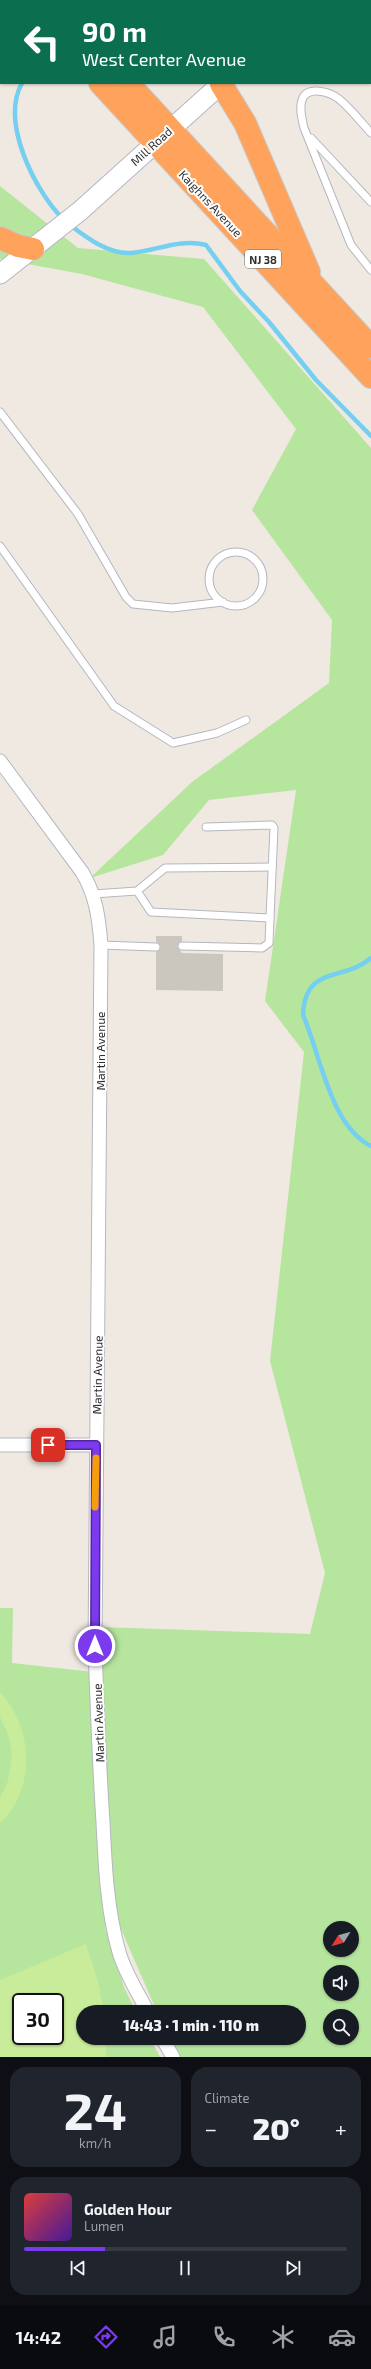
<!DOCTYPE html>
<html lang="en">
<head>
<meta charset="utf-8">
<style>
  body { margin:0; font-family:"Exo 2",sans-serif; background:#20242c; color:#f1f3f6; height:100vh; display:flex; flex-direction:column; font-size:15px; white-space:nowrap }
  * { box-sizing:border-box; margin:0 }
  p { font-size:13px; color:#9ea1a6 }
  .icon { flex:none; width:22px; height:22px; fill:none; stroke:currentColor; stroke-width:2; stroke-linecap:round; stroke-linejoin:round }
  .map { position:relative; height:2057px; overflow:hidden }
  .side { display:flex; flex-direction:column; gap:10px; padding:10px; background:#0d0f14; flex:1 }
  .side>* { flex:none }
  .guide { position:absolute; left:0px; top:0px; width:371px; height:84px; box-shadow:0 1px 3px #0004; background:#0b6e4f; color:#fff; overflow:hidden }
  .needle { width:26px; rotate:233deg }
  .controls { position:absolute; left:323px; top:1921px; display:grid; gap:8px }
  .controls a { display:grid; place-items:center; width:36px; height:36px; border-radius:50%; background:#171b24; box-shadow:0 1px 3px #0004; font-size:20px }
  .speed { position:absolute; left:12px; top:1993px; display:flex; gap:8px; font-size:20px; font-weight:700; text-align:center }
  .speed>* { display:grid; place-content:center; width:52px; height:52px; border-radius:50%; background:#171b24; box-shadow:0 1px 3px #0004; line-height:1 }
  .speed .limit { border:2px solid #111; border-radius:6px; background:#fff; color:#111 }
  .pin { position:absolute; display:grid; place-items:center; width:34px; height:34px; color:#fff; margin:-17px; border-radius:8px; box-shadow:0 2px 6px #0006 }
  .me { position:absolute; width:44px; margin:-22px; rotate:0deg; stroke-linejoin:round; filter:drop-shadow(0 0 3px #0008) }
  .turn { display:flex; align-items:center; gap:14px; height:84px; padding:0 16px; font-size:18px }
  .turn .icon { width:52px; height:52px; stroke-width:2.5 }
  .turn b { display:block; font-size:28px; line-height:34px }
  .big { font-size:30px; font-weight:800; line-height:1.1 }
  .side .widget { flex:1; display:flex; flex-direction:column; justify-content:center; gap:6px; min-width:0; padding:0 14px; border-radius:16px; background:#20242c }
  .side .dial { align-items:center; gap:0 }
  .dial b { font-size:52px; line-height:1 }
  .song { display:flex; align-items:center; gap:12px }
  .cover { width:48px; height:48px; border-radius:6px; background:linear-gradient(135deg,hsl(0 70% 55%),hsl(260 70% 35%)) }
  .played { height:4px; border-radius:2px; background:linear-gradient(90deg,#7c3aed 25%,#363941 25%) }
  .keys { display:flex; justify-content:space-around; direction:ltr }
  .heat { display:flex; justify-content:space-between; align-items:center; font-size:22px; direction:ltr }
  .side .tiles { flex:1; display:grid; gap:10px; grid-template-columns:1fr 1fr }
  .widget:last-child { grid-column:span 2 }
  .trip { position:absolute; left:76px; top:2005px; width:230px; height:40px; border-radius:20px; background:#171b24; box-shadow:0 1px 3px #0004; font-weight:800; line-height:40px; text-align:center }
  .tabs { display:flex; height:64px; justify-content:space-around; align-items:center; background:#090b0e; color:#9ea1a6 }
  .tabs .icon { width:28px; height:28px }
  .tabs .active { color:#7c3aed }
  .tabs b { font-size:18px; color:#f1f3f6 }
  .map>svg:first-child { display:block }
  .green { fill:#b6e59e; fill-rule:evenodd }
  .pitch { fill:#c9ec9a; fill-rule:evenodd }
  .lines { fill:none; stroke-linecap:round; stroke-linejoin:round }
  .stream { stroke:#75cff0; stroke-width:4.5 }
  .building { fill:#cbc7bf }
  .lane-casing { stroke:#b4b7c1; stroke-width:9 }
  .street-casing { stroke:#b4b7c1; stroke-width:15 }
  .secondary-casing { stroke:#b4b7c1; stroke-width:21 }
  .highway-casing { stroke:#c9c9c9; stroke-width:24 }
  .lane { stroke:#fff; stroke-width:7 }
  .street { stroke:#fff; stroke-width:13 }
  .secondary { stroke:#fff; stroke-width:19 }
  .highway { stroke:#ffa35c; stroke-width:22 }
  .route-casing { stroke:#51269a; stroke-width:10 }
  .route { stroke:#7c3aed; stroke-width:7 }
  .slow { stroke:#f59e0b; stroke-width:7 }
  .labels { text-anchor:middle; dominant-baseline:central; stroke-width:4; stroke-linejoin:round; paint-order:stroke }
  .shield { fill:#fff; stroke:#6d6d6d; stroke-width:1 }
  .shield-label { font-size:11px; font-weight:bold; fill:#2e2e2e }
  .street-label { font-size:12px; fill:#2e2e2e; stroke:#fff }
</style>
</head>
<body>
<div class="map">
<svg width="371" height="2057" viewBox="0 0 371 2057">
  <rect width="100%" height="100%" fill="#efe9e1"/>
  <g class="green">
    <polygon points="126,0 242,0 125,1"/>
    <path d="M 0,186 L 78,248 L 204,259 L 371,448 L 371,2057 L 177,2057 L 168,2038 L 299,2038 L 299,2012 L 157,2012 L 118,1922 L 105,1927 L 124,1987 L 136,2012 L 83,2012 L 83,2038 L 150,2038 L 160,2057 L 0,2057 L 0,1608 L 13,1608 L 12,1663 L 93,1672 L 101,1627 L 310,1634 L 325,1573 L 270,1361 L 304,1052 L 265,1001 L 296,790 L 209,800 L 163,855 L 90,878 L 192,782 L 329,683 L 332,620 L 252,510 L 296,429 L 203,307 L 82,274 L 0,259 ZM 330,1928 L 352,1928 L 352,1950 L 330,1950 ZM 330,1972 L 352,1972 L 352,1994 L 330,1994 ZM 21,2002 L 55,2002 L 55,2036 L 21,2036 ZM 330,2016 L 352,2016 L 352,2038 L 330,2038 Z"/>
  </g>
  <g class="pitch">
    <path d="M 0,1692 C 33,1728 37,1788 0,1823 L 0,1798 L 8,1781 L 12,1755 L 9,1737 L 0,1717 Z"/>
    <path d="M 86,1944 L 98,1982 L 104,2012 L 83,2012 L 83,2038 L 106,2038 L 106,2057 L 0,2057 L 0,1980 ZM 21,2002 L 55,2002 L 55,2036 L 21,2036 Z"/>
  </g>
  <g class="lines">
    <g class="stream">
      <path d="M 22,83 C 0,122 35,191 63,219"/>
      <path d="M 70,225 C 87,238 108,254 131,253 C 156,251 180,238 206,245 L 240,291 L 269,322 L 316,380 L 371,436"/>
      <path d="M 371,958 C 344,982 305,964 303,1015 C 320,1053 330,1126 371,1146"/>
    </g>
  </g>
  <polygon class="building" points="156,936 182,936 182,941 177,946 182,953 223,954 223,991 156,990 156,952 161,947 156,942"/>
  <g class="lines">
    <g class="lane-casing">
      <g id="lane">
        <path d="M 371,133 C 361,122 351,109 339,99 C 330,92 307,85 302,100 C 299,109 302,119 304,128 L 351,245 L 371,270"/>
        <polyline points="311,138 371,202"/>
        <polyline points="0,412 78,514 126,597 133,604 172,608 223,602"/>
        <polyline points="0,546 114,706 173,743 217,733 246,720"/>
        <circle cx="236" cy="579" r="27"/>
        <polyline points="137,891 151,912 270,918 274,828 272,825 206,827"/>
        <polyline points="93,894 137,891 165,868 272,867"/>
        <polyline points="101,945 156,947"/>
        <polyline points="182,946 262,948 269,943 270,918"/>
      </g>
    </g>
    <g class="street-casing">
      <g id="street">
        <polyline points="335,1 335,0"/>
        <polyline points="370,58 371,59"/>
        <path d="M 0,761 L 82,872 C 96,895 99,919 101,945 L 95,1646 C 97,1705 99,1763 103,1822 C 105,1865 107,1910 119,1952 C 125,1973 138,1993 148,2012"/>
        <polyline points="0,1445 96,1445"/>
        <polyline points="162,2038 173,2057"/>
      </g>
    </g>
    <g class="secondary-casing">
      <polyline id="secondary" points="0,274 80,211 221,84"/>
    </g>
    <g class="highway-casing">
      <g id="highway">
        <polyline points="23,0 24,1"/>
        <polyline points="52,0 53,1"/>
        <polyline points="100,83 371,377"/>
        <polyline points="128,83 371,347"/>
        <polyline points="221,84 245,123 309,272"/>
        <polyline points="0,238 18,246 33,249"/>
      </g>
    </g>
    <use href="#lane" class="lane"/>
    <use href="#street" class="street"/>
    <use href="#secondary" class="secondary"/>
    <use href="#highway" class="highway"/>
  </g>
  <g class="lines">
    <g class="route-casing">
      <polyline id="route" points="48,1445 96,1445 95,1646"/>
    </g>
    <use href="#route" class="route"/>
    <polyline class="slow" points="95,1507 96,1458"/>
  </g>
  <g class="labels">
    <rect class="shield" x="245" y="250" width="36" height="18" rx="3"/>
    <g class="shield-label">
      <text x="263" y="259">NJ 38</text>
    </g>
    <g class="street-label">
      <text transform="translate(151 146) rotate(-42)">Mill Road</text>
      <text transform="translate(211 203) rotate(47)">Kaighns Avenue</text>
      <text transform="translate(100 1051) rotate(-90)">Martin Avenue</text>
      <text transform="translate(97 1375) rotate(-89)">Martin Avenue</text>
      <text transform="translate(98 1723) rotate(-92)">Martin Avenue</text>
    </g>
  </g>
</svg>
<div class="controls">
<a><svg class="needle" viewBox="-14 -14 28 28"><path d="M0-13l5 13h-10z" fill="#e53935"/><path d="M0 13l5-13h-10z" fill="#9ea1a6"/></svg></a>
<a><svg class="icon" aria-label="sound" viewBox="0 0 24 24"><path d="M4 9h4l5-4v14l-5-4H4zM17 9q2 3 0 6"/></svg></a>
<a><svg class="icon" aria-label="search" viewBox="0 0 24 24"><circle cx="10" cy="10" r="6"/><path d="M15 15l6 6"/></svg></a>
</div>
<div class="speed"><div class="limit">30</div></div>
<div class="pin" style="left:48px;top:1445px;background:#d93025"><svg class="icon" aria-label="arrive" viewBox="0 0 24 24"><path d="M6 21V4h12l-3 4 3 4H6"/></svg></div>
<svg class="me" style="left:95px;top:1646px" viewBox="-20 -20 40 40"><circle r="17" fill="#7c3aed" stroke="#fff" stroke-width="3"/><path d="M0-11L8 9 0 5-8 9z" fill="#fff"/></svg>
<div class="trip">14:43 · 1 min · 110 m</div>
<div class="guide">
<div class="turn"><svg class="icon" aria-label="left" viewBox="0 0 24 24"><path d="M17 20v-9H6M10 6l-5 5 5 5"/></svg><div><b>90 m</b>West Center Avenue</div></div>
</div>
</div>
<section class="side">
<div class="tiles">
<div class="widget dial"><b>24</b><p>km/h</p></div>
<div class="widget"><p>Climate</p>
<div class="heat"><a>−</a><b class="big">20°</b><a>+</a></div>
</div>
<div class="widget">
<div class="song"><i class="cover"></i><div><b>Golden Hour</b><p>Lumen</p></div></div>
<div class="played"></div>
<div class="keys"><svg class="icon" aria-label="previous" viewBox="0 0 24 24"><path d="M18 5L8 12l10 7zM5 5v14"/></svg><svg class="icon" aria-label="pause" viewBox="0 0 24 24"><path d="M8 5v14M16 5v14"/></svg><svg class="icon" aria-label="next" viewBox="0 0 24 24"><path d="M6 5l10 7-10 7zM19 5v14"/></svg></div>
</div>
</div>
</section>
<nav class="tabs">
<b>14:42</b>
<svg class="icon active" aria-label="directions" viewBox="0 0 24 24"><path d="M12 3l9 9-9 9-9-9zM9 14v-3h6M13 9l2 2-2 2"/></svg>
<svg class="icon" aria-label="music" viewBox="0 0 24 24"><path d="M9 18V5l10-2v13"/><circle cx="6" cy="18" r="3"/><circle cx="16" cy="16" r="3"/></svg>
<svg class="icon" aria-label="phone" viewBox="0 0 24 24"><path d="M5 4h4l2 5-3 2q2 4 5 5l2-3 5 2v4C11 20 4 13 5 4z"/></svg>
<svg class="icon" aria-label="climate" viewBox="0 0 24 24"><path d="M12 3v18M4 7l16 10M4 17L20 7"/></svg>
<svg class="icon" aria-label="car" viewBox="0 0 24 24"><path d="M5 17H2v-5l4-1 3-4h7l3 4 3 1v5h-3M9 17h6M6 11h13"/><circle cx="7" cy="17" r="2"/><circle cx="17" cy="17" r="2"/></svg>
</nav>
</body>
</html>
